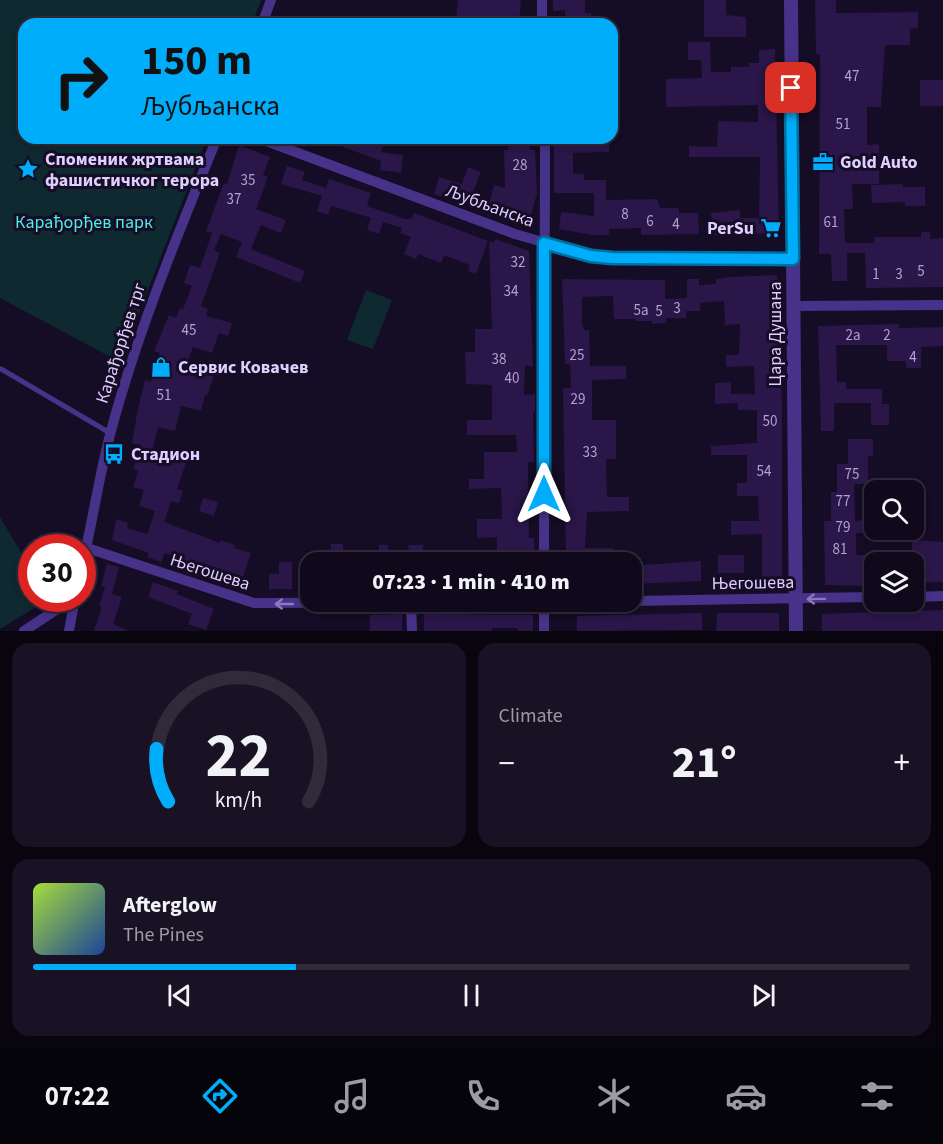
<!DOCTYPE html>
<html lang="en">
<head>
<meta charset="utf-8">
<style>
  body { margin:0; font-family:"Source Sans 3",sans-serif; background:#191225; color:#f1f3f6; height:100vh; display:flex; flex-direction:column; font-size:22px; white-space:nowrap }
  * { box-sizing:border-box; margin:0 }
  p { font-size:20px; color:#9c9aa3 }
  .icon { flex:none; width:33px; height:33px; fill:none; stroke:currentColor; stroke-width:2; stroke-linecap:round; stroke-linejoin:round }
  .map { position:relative; height:631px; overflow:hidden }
  .panel { display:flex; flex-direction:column; gap:12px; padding:12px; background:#09050f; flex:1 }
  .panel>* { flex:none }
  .banner { position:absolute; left:18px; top:18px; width:600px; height:126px; border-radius:18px; box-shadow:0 3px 9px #0003,0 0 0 2px #302a3b; background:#00adfa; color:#111; overflow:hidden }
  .tools { position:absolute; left:864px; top:480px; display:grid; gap:12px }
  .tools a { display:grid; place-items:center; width:60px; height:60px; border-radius:12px; background:#10091c; box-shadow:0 3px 9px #0003,0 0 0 2px #302a3b; font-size:30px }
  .speed { position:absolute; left:18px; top:534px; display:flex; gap:12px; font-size:30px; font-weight:700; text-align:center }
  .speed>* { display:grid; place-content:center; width:78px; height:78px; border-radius:50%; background:#10091c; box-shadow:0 3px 9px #0003,0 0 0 2px #302a3b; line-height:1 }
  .speed .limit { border:9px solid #d22; background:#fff; color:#111 }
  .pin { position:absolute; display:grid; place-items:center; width:51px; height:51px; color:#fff; margin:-26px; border-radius:12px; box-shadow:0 3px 9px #0006 }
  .me { position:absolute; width:66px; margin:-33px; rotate:0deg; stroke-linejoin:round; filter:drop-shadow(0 0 4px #0008) }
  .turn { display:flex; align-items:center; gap:21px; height:126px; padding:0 24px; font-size:27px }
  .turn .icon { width:78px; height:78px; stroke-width:2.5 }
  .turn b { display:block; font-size:42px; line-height:51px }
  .big { font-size:45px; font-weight:800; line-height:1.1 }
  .panel .card { flex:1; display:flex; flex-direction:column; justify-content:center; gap:9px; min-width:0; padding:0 21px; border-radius:18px; background:#191225 }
  .panel .dial { align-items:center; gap:0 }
  .dial svg { height:156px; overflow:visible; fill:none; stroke:#302a3b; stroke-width:7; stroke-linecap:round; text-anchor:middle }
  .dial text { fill:#f1f3f6; stroke:none }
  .song { display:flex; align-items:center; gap:18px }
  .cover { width:72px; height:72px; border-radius:9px; background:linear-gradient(135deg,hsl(80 70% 55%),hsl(220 70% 35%)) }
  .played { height:6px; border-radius:3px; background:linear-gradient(90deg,#00adfa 30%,#302a3b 30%) }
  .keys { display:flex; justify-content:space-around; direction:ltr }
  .heat { display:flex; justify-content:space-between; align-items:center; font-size:33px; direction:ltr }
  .panel .tiles { flex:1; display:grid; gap:12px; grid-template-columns:1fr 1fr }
  .card:last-child { grid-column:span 2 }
  .trip { position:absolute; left:300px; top:552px; width:342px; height:60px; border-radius:18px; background:#10091c; box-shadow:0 3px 9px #0003,0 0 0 2px #302a3b; font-weight:800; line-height:60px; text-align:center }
  .dock { display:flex; height:96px; justify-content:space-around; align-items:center; background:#06040b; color:#9c9aa3 }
  .dock .icon { width:42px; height:42px }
  .dock .current { color:#00adfa }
  .dock b { font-size:27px; color:#f1f3f6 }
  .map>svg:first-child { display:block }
  .green { fill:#0e292f }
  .building { fill:#2a1648 }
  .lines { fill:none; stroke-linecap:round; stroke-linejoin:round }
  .service { stroke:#473289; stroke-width:5 }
  .minor { stroke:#473289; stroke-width:10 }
  .tertiary { stroke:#473289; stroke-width:14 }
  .oneway { stroke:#8b79be }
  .route-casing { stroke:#0070a2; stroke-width:15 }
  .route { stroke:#00adfa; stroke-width:10 }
  .labels { text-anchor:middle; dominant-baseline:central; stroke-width:6; stroke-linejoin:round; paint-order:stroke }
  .number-label { font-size:15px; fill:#b2a1d1 }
  .poi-label { font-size:18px; font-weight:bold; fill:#dfcfff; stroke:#150c25; text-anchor:start }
  .street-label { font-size:18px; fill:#dfcfff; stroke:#150c25 }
  .park-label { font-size:18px; fill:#4febe5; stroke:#150c25 }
</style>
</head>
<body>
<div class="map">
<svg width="943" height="631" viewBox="0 0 943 631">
  <rect width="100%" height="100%" fill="#150c25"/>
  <g class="green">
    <polygon points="0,0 261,0 252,24 24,24 24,138 207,138 120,362 0,298"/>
    <polygon points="366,290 392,300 373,349 347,340"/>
    <polygon points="0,517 31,569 32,598 49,599 0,629"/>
  </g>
  <g class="building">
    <polygon points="458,0 521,0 519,24 456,20"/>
    <polygon points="553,0 585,0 585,13 591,13 592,24 565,24 565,10 553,11"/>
    <polygon points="704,0 726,0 726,15 746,17 746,37 704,37"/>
    <polygon points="815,0 836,0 836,13 918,12 918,28 910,29 910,45 885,45 881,107 867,107 867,145 879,144 879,184 852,184 853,209 844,209 845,243 874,243 874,237 921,237 921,232 930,232 930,239 943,238 943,287 866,288 865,253 847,253 847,281 832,281 831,254 819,254 820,54 816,54"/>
    <polygon points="688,42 710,42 711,72 731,72 731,67 749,67 749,63 759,63 759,50 775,49 779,233 713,235 711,213 740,210 740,218 759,218 760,157 689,157 689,146 717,147 718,121 758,122 758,105 666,107 666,79 702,78 701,60 688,60"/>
    <rect x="920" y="80" width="23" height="26"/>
    <polygon points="319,138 385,138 381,152 403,155 401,173 380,170 381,161"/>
    <polygon points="508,138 529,138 530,150 535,150 537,193 531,215 505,211 503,215 487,211 494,185 505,188 504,150 508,150"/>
    <polygon points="554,138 573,138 573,142 609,142 609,152 573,153 573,174 584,174 584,180 606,180 606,200 657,199 660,208 679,208 679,213 698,213 699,234 641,235 641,228 609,229 610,235 592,235 559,229 561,212 594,216 594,193 554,193"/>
    <polygon points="239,145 270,157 263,175 268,177 256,209 286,220 281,233 261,225 251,249 305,271 300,283 236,257 242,242 221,234 214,250 220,253 201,306 208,309 206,316 232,323 228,336 219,333 212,353 193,347 186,366 214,376 207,396 205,395 201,411 181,406 175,431 158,427 152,451 186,463 177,489 183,491 179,503 171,501 164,522 220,543 220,540 235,545 234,548 251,553 243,577 222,570 219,578 204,573 205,568 165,553 161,562 147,557 149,553 112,540 116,519 128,523 127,528 147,534 155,511 139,506 144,490 133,487 138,471 133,469 141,445 132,443 138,408 145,380 151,382 160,353 154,351 169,315 176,318 180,308 183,309 192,286 184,283 190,265 200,268 212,233 206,231 224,183 227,184"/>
    <polygon points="287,166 305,172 302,180 326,188 329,179 371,193 367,206 405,219 411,219 414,213 488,241 476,274 468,271 470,265 444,255 441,263 418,254 416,259 404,254 411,237 400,233 402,228 383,222 379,234 367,230 371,218 331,206 328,215 317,211 322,196 281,184"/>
    <polygon points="468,167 481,172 468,204 434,194 439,177 462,184"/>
    <polygon points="903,184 903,187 925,187 925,206 905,206 905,202 872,203 871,185"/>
    <polygon points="495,239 529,251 533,366 525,366 524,395 535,394 535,412 533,412 534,462 528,462 529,538 534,538 535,560 497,561 497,537 477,538 477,519 502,519 501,488 469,489 469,479 484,479 484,452 517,452 516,435 467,435 467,420 492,420 492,385 466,384 465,352 475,352 475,329 492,329 489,241 494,243"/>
    <polygon points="777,275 782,403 782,579 762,579 762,534 731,535 731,521 759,521 758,496 737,496 737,483 747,483 747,455 711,455 711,446 757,443 757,410 738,410 738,403 715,404 715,383 731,382 731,394 755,394 754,366 726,367 726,355 739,355 740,324 725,325 724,301 700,303 700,311 686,311 686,318 666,318 666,323 652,324 652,321 636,321 636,319 614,319 613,296 582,297 582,324 584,330 589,330 590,366 626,366 626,379 592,380 592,420 616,420 616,459 606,459 607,497 629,497 629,511 587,512 585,548 613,548 613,562 566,562 563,388 571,388 570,364 565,364 562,279 665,280 665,299 687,298 687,279 699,279 699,285 716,284 716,279 730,277"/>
    <polygon points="899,324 899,328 943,327 943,346 921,347 921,368 906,368 906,361 887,361 887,345 836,345 837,382 846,382 846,389 882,389 882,404 889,404 889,425 871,425 871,403 834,403 834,431 821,431 818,326"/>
    <polygon points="848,439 873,439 873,456 868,456 868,484 854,484 855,521 862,520 862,533 856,533 856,555 874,555 874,586 825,585 824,521 831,521 831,492 837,492 837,464 848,464"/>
    <polygon points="203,498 218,502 214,516 199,511"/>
    <polygon points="912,540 943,542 943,582 914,583 914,562 903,562 903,550 912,550"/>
    <rect x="331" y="544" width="12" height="18"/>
    <polygon points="379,545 388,545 389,562 359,562 359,551 379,551"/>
    <polygon points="408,545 423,545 424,562 411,562"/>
    <rect x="718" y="555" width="26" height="18"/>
    <polygon points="632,558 641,558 641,565 701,561 701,581 632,584"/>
    <polygon points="279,562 292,562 292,589 269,589 269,574 279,574"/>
    <polygon points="107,564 119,567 112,594 122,597 113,624 128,631 94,631 102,607 99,606 105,587 101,586"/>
    <polygon points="153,582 178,591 177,594 214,609 206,630 188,624 192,614 148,597"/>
    <polygon points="943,610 943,631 822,631 822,614"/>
    <polygon points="702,613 702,630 577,631 577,616"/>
    <polygon points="717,613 779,613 779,631 716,631"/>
    <polygon points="402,614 402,631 370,631 370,615"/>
    <polygon points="424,614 533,615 533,631 518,631 518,628 492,628 492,631 424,631"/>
  </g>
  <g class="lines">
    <polyline class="service" points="1,369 110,433"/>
    <g class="minor">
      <polyline points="542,0 542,24"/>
      <polyline points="262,24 271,0"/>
      <polyline points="258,138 515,234 591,256 793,259"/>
      <polyline points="793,306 943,305"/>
      <polyline points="87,548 254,603 616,602"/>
      <polyline points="544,562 545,138"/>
      <path d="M 82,565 C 93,521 99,475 111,431 C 138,330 178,234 217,138"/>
      <polyline points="914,597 943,596"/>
      <polyline points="632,601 874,597"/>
      <polyline points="544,602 544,631"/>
      <polyline points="411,604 412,631"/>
      <polyline points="24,631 74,598"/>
      <polyline points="69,631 75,598"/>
    </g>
    <polyline class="tertiary" points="791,0 796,631"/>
  </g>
  <defs><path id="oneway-shaft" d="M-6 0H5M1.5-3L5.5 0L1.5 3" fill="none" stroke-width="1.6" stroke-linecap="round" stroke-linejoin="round" transform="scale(1.5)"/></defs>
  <g class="oneway">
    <use href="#oneway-shaft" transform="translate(816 599) rotate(179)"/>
    <use href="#oneway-shaft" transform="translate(284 604) rotate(180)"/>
  </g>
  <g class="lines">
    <g class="route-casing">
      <polyline id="route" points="544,494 544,243 591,256 612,258 793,259 791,88"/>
    </g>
    <use href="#route" class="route"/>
  </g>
  <defs>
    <g id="office-bare" transform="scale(1.62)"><path d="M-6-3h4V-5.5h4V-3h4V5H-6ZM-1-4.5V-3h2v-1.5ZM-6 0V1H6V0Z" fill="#00adfa" stroke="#150c25" stroke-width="2.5" paint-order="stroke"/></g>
    <g id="sight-bare" transform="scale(1.62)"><path d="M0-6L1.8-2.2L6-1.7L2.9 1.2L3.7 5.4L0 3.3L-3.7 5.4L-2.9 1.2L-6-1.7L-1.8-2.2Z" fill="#00adfa" stroke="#150c25" stroke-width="2.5" paint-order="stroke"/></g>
    <g id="supermarket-bare" transform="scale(1.62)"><path d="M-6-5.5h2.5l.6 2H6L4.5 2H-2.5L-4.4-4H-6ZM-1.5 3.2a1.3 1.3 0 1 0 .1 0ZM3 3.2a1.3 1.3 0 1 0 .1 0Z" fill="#00adfa" stroke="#150c25" stroke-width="2.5" paint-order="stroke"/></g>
    <g id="shop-bare" transform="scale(1.62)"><path d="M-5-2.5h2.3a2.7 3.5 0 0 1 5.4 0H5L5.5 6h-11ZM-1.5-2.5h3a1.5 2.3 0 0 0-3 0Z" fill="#00adfa" stroke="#150c25" stroke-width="2.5" paint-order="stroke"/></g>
    <g id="bus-bare" transform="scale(1.62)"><path d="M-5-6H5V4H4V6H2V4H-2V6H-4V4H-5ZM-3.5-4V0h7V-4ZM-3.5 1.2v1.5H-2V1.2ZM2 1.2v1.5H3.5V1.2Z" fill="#00adfa" stroke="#150c25" stroke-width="2.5" paint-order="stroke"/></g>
  </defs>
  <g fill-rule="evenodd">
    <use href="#office-bare" x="823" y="162"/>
    <use href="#sight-bare" x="28" y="169"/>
    <use href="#supermarket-bare" x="771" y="228"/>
    <use href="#shop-bare" x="161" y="367"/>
    <use href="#bus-bare" x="114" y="454"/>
  </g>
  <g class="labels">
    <g class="number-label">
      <text x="852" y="76">47</text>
      <text x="843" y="124">51</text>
      <text x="520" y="165">28</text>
      <text x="248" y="180">35</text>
      <text x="234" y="199">37</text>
      <text x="625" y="214">8</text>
      <text x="650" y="221">6</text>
      <text x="831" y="222">61</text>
      <text x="676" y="224">4</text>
      <text x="518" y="262">32</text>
      <text x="921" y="271">5</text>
      <text x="876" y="274">1</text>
      <text x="899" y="274">3</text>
      <text x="511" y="291">34</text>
      <text x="677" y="308">3</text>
      <text x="641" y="310">5a</text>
      <text x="659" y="311">5</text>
      <text x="189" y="330">45</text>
      <text x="853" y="335">2a</text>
      <text x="887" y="335">2</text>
      <text x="577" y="355">25</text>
      <text x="913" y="357">4</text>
      <text x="499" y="359">38</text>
      <text x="512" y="378">40</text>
      <text x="164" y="395">51</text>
      <text x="578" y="399">29</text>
      <text x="770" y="421">50</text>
      <text x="590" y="452">33</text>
      <text x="764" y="471">54</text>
      <text x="852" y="474">75</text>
      <text x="843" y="501">77</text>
      <text x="843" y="527">79</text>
      <text x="840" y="549">81</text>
    </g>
    <g class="poi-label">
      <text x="45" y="159">Споменик жртвама<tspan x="45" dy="21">фашистичког терора</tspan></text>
      <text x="840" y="162">Gold Auto</text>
      <text x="754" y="228" text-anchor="end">PerSu</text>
      <text x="178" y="367">Сервис Ковачев</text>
      <text x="131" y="454">Стадион</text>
    </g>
    <g class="street-label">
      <text transform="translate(490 206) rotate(20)">Љубљанска</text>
      <text transform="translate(775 334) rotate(-90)">Цара Душана</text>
      <text transform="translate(121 343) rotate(-72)">Карађорђев трг</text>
      <text transform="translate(210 572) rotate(18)">Његошева</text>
      <text transform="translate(753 583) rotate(-1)">Његошева</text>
    </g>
    <g class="park-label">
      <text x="84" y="222">Карађорђев парк</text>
    </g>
  </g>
</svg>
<div class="tools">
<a><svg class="icon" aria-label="search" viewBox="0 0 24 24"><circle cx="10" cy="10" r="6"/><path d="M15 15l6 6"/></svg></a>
<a><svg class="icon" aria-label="layers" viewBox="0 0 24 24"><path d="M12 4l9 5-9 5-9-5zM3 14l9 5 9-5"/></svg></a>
</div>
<div class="speed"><div class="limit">30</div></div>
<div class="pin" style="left:791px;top:88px;background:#d93025"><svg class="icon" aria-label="arrive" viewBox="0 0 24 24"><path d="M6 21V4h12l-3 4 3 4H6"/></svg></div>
<svg class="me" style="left:544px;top:494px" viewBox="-20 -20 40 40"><path d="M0-17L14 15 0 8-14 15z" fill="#00adfa" stroke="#fff" stroke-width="4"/></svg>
<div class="trip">07:23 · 1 min · 410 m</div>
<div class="banner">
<div class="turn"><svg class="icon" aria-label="right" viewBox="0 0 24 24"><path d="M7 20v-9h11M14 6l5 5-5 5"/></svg><div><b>150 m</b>Љубљанска</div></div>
</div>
</div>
<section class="panel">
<div class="tiles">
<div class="card dial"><svg viewBox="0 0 100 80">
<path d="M14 69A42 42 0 1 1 86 69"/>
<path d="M14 69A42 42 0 0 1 8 42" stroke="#00adfa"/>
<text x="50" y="56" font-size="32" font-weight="700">22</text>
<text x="50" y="72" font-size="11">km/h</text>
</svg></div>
<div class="card"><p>Climate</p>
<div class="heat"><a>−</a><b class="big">21°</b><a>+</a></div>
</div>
<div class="card">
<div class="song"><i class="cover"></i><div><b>Afterglow</b><p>The Pines</p></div></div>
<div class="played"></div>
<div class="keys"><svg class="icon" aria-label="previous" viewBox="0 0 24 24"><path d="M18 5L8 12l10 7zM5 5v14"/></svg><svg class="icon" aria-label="pause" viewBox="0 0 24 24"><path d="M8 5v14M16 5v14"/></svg><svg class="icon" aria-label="next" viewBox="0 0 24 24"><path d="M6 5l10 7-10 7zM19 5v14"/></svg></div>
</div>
</div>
</section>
<nav class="dock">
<b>07:22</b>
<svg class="icon current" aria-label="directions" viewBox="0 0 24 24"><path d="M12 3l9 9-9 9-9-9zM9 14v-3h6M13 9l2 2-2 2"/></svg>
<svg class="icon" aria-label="music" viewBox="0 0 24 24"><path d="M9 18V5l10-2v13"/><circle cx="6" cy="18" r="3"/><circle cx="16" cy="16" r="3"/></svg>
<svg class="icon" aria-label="phone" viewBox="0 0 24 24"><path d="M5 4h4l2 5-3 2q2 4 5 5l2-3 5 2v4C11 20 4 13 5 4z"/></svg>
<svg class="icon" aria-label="climate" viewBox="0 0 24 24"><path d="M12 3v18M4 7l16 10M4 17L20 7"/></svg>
<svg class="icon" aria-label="car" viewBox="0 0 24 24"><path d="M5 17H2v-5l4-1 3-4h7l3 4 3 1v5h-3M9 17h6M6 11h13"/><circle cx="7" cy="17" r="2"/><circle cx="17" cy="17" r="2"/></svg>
<svg class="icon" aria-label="filters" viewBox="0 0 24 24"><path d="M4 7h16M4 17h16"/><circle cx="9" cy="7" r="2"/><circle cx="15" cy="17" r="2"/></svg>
</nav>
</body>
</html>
